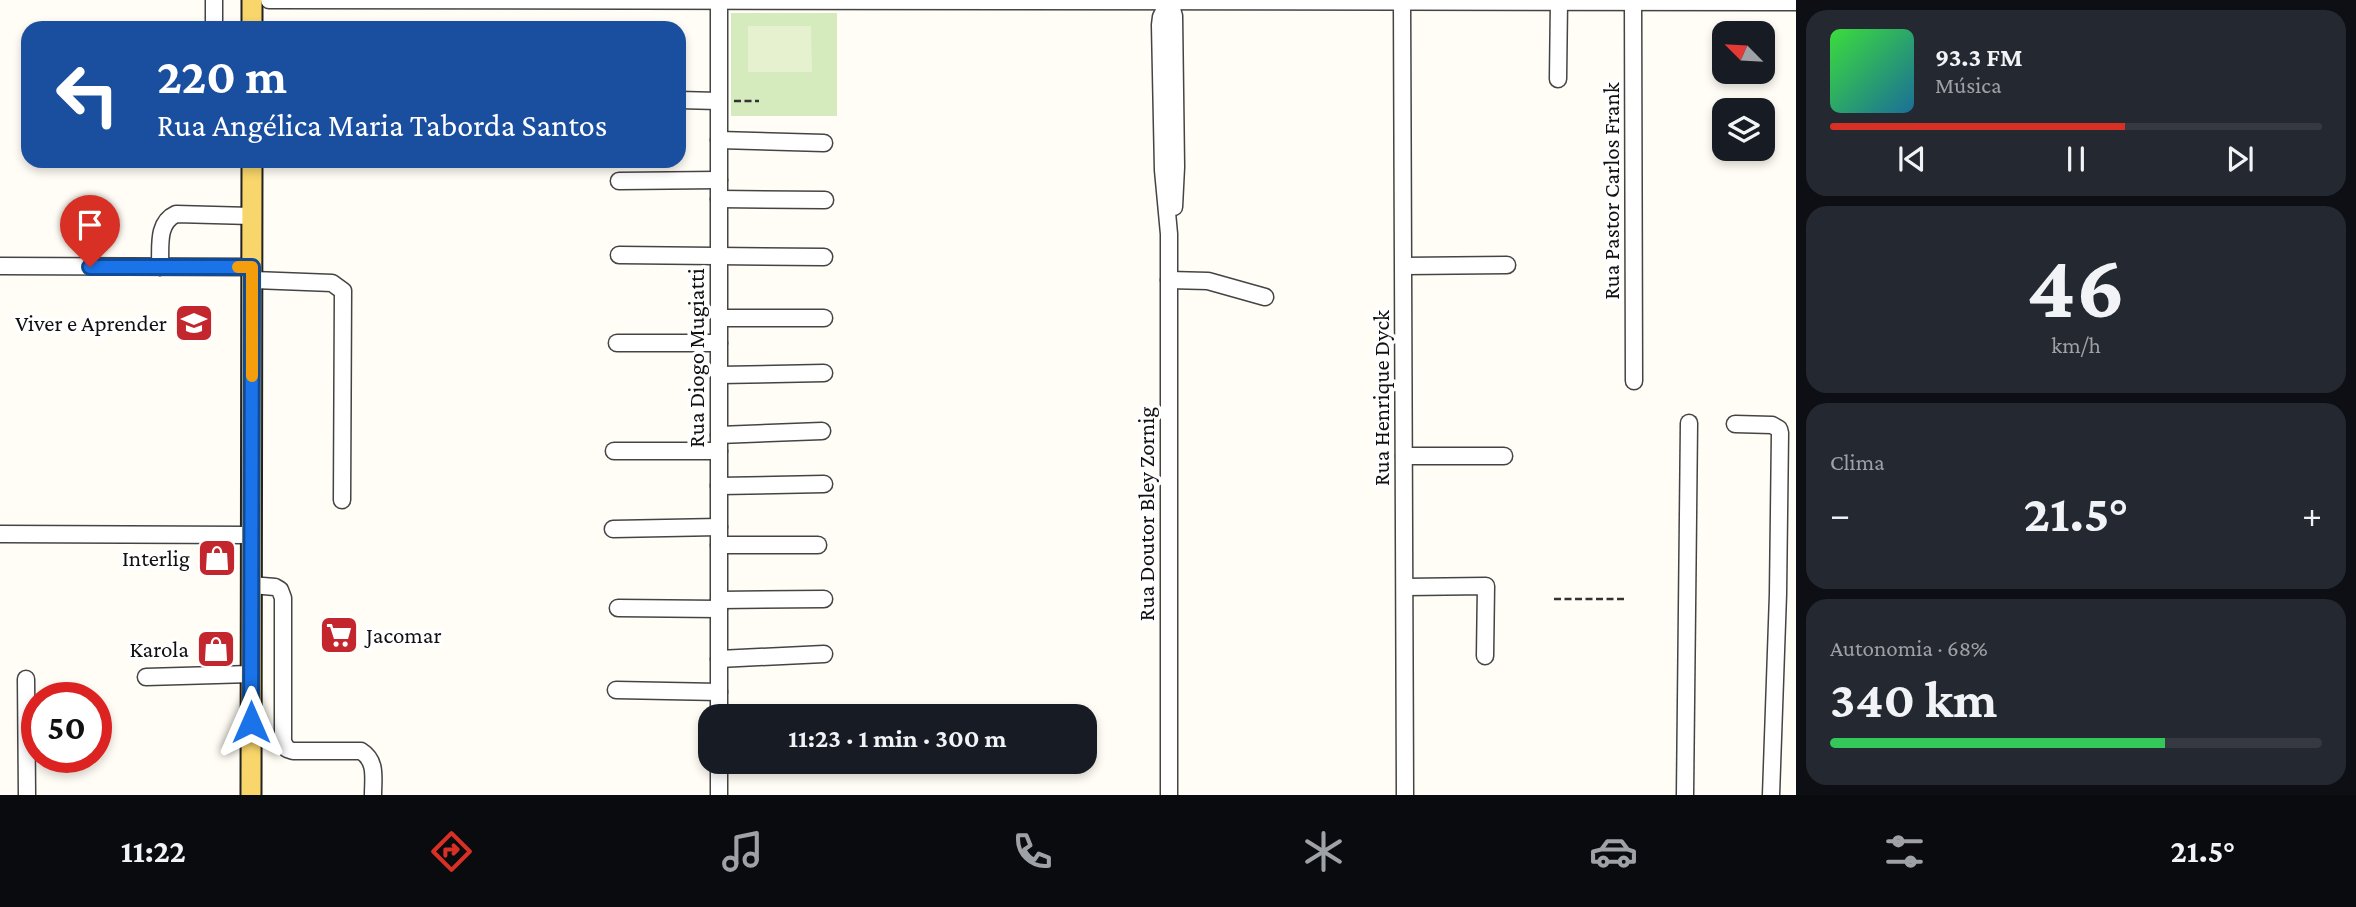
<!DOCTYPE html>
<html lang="pt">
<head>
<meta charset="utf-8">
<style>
  body { margin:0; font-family:"Crimson Pro",serif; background:#242831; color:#f1f3f6; height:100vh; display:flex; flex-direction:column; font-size:26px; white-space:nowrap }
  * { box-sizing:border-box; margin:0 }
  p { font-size:23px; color:#9ea1a6 }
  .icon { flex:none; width:38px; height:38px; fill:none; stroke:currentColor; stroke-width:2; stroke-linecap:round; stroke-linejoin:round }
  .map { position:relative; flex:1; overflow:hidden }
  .drawer { display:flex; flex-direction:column; gap:10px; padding:10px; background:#0d0f14; width:560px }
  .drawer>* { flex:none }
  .hud { position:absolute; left:21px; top:21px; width:665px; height:147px; border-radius:21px; box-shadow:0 4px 10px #0003; background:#1a4fa0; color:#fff; overflow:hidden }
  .needle { width:46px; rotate:294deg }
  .fabs { position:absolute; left:1712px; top:21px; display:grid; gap:14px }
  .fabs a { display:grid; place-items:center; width:63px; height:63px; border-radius:14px; background:#171b24; box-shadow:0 4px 10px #0003; font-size:35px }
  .speed { position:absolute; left:21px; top:682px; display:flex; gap:14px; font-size:35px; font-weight:700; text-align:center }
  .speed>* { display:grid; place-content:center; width:91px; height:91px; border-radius:50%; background:#171b24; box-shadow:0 4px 10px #0003; line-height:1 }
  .speed .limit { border:10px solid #d22; background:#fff; color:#111 }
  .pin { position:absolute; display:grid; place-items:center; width:60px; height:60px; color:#fff; margin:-72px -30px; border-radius:50% 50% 50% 0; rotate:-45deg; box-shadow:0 0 7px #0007 }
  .pin .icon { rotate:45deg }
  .me { position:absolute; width:77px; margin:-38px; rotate:0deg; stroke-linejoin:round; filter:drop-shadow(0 0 5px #0008) }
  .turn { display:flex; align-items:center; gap:24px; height:147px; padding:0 21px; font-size:32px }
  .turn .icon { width:91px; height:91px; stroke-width:2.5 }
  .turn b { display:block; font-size:49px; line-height:60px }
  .big { font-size:52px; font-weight:700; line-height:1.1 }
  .drawer .card { flex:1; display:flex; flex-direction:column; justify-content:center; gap:10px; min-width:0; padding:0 24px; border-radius:21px; background:#242831 }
  .drawer .dial { align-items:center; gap:0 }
  .dial b { font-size:91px; line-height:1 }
  .song { display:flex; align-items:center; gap:21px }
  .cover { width:84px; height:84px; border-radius:10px; background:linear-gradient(135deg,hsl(120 70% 55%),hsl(200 70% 35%)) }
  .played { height:7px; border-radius:4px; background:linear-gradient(90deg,#d93025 60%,#363941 60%) }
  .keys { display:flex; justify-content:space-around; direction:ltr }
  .heat { display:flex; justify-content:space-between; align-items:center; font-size:38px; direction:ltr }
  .charge { height:10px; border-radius:5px; background:linear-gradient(90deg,#34c759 68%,#363941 0) }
  .trip { position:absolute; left:698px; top:704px; width:399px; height:70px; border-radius:21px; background:#171b24; box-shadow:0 4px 10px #0003; font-weight:700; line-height:70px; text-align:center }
  .dock { display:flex; height:112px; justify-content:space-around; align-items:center; background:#090b0e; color:#9ea1a6 }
  .dock .icon { width:49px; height:49px }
  .dock .on { color:#d93025 }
  .dock b { font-size:32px; color:#f1f3f6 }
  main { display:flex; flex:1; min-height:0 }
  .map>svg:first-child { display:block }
  .green { fill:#d5ebbd }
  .pitch { fill:#e6f2cf }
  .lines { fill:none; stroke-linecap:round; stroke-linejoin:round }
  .minor-casing { stroke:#444; stroke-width:19 }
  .major-casing { stroke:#222; stroke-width:23 }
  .path { stroke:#333; stroke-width:2.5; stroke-dasharray:7 3.5; stroke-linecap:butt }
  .minor { stroke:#fff; stroke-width:16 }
  .major { stroke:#f9d66b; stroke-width:19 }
  .route-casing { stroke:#114b97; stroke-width:18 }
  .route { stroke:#1a73e8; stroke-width:12 }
  .slow { stroke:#f59e0b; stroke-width:12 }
  .labels { text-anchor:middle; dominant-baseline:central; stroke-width:7; stroke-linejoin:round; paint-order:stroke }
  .street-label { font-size:23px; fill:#111; stroke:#fff }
  .poi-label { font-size:23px; fill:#111; stroke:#fff; text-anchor:end }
</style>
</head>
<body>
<main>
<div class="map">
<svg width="1796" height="795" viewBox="0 0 1796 795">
  <rect width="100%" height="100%" fill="#fffdf5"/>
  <rect class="green" x="731" y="13" width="106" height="103"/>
  <polygon class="pitch" points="748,26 811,26 812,72 748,72"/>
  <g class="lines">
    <g class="minor-casing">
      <g id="minor">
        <polyline points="214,0 214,28"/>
        <polyline points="269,0 1796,2"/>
        <polyline points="719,0 719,716"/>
        <polyline points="1169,0 1174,16 1176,167 1174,207"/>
        <polyline points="1633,0 1634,381"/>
        <polyline points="1402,1 1405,795"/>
        <polyline points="1558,79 1559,1"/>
        <polyline points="679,100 718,101"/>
        <polyline points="719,140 824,143"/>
        <polyline points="619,181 719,180"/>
        <polyline points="719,199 825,200"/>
        <polyline points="619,255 824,257"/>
        <polyline points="0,266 252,267"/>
        <polyline points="1404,266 1507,265"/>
        <path d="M 160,267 C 161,248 156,223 176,214 L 251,216"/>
        <polyline points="252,280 332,283 343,291 342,500"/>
        <polyline points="1169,280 1208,281 1265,297"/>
        <polyline points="719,318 824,318"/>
        <polyline points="617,343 719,343"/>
        <polyline points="719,375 824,373"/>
        <polyline points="1735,424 1772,425 1779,429 1780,433 1778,594 1771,795"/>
        <polyline points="719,435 822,431"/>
        <polyline points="614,451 719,451"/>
        <polyline points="1404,456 1504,456"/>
        <polyline points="719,486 824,484"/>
        <polyline points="613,529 719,527"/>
        <polyline points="0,534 252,535"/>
        <polyline points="719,545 818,545"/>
        <path d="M 251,585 L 275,587 L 280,590 L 283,598 L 283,742 L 287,749 L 293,751 L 361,751 C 377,761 373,778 373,795"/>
        <polyline points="1405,587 1486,586 1485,656"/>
        <polyline points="719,600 824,599"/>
        <polyline points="618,608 719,609"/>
        <polyline points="719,659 824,654"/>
        <polyline points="146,677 251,674"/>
        <polyline points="26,679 27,795"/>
        <polyline points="616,690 719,692"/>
        <polyline points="807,716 819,716"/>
        <polyline points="719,795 719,761"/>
        <polyline points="1169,795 1169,234 1163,170 1160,25 1161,17 1169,1"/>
        <polyline points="1685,795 1689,423"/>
      </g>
    </g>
    <g class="major-casing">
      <g id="major">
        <polyline points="252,28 252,0"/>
        <polyline points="251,795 252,161"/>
      </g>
    </g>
    <g class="path">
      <polyline points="734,101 759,101"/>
      <polyline points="1554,599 1625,599"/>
    </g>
    <use href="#minor" class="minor"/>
    <use href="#major" class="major"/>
  </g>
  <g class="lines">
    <g class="route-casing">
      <polyline id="route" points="90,267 252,267 251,722"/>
    </g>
    <use href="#route" class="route"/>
    <polyline class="slow" points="238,267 252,267 252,376"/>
  </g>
  <defs>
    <g id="school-square" transform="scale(2.0125)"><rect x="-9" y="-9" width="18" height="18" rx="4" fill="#c4262e" stroke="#fff"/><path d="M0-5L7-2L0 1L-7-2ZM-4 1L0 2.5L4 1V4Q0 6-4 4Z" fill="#fff"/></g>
    <g id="shop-square" transform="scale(2.0125)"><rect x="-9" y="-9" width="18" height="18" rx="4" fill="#c4262e" stroke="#fff"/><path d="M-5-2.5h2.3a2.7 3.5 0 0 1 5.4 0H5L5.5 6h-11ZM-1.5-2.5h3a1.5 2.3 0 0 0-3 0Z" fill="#fff"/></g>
    <g id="supermarket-square" transform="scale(2.0125)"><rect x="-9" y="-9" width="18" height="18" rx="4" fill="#c4262e" stroke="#fff"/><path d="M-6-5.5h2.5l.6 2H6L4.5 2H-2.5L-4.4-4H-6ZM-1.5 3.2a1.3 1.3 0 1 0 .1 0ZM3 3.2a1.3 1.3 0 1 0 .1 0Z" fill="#fff"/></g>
  </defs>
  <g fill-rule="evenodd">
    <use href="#school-square" x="194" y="323"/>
    <use href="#shop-square" x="217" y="558"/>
    <use href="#supermarket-square" x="339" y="635"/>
    <use href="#shop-square" x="216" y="649"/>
  </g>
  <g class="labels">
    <g class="street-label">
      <text transform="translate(1611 191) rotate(-90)">Rua Pastor Carlos Frank</text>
      <text transform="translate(696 358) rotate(-90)">Rua Diogo Mugiatti</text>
      <text transform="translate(1381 398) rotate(-90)">Rua Henrique Dyck</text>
      <text transform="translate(1146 514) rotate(-90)">Rua Doutor Bley Zornig</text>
    </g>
    <g class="poi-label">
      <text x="167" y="323">Viver e Aprender</text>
      <text x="190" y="558">Interlig</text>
      <text x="366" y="635" text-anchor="start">Jacomar</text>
      <text x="189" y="649">Karola</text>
    </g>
  </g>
</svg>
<div class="fabs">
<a><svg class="needle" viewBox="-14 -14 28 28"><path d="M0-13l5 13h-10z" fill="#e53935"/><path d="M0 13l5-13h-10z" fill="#9ea1a6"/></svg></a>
<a><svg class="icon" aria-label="layers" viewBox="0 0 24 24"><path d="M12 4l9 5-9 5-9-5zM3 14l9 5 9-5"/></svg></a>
</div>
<div class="speed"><div class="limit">50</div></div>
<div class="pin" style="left:90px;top:267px;background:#d93025"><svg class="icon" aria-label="arrive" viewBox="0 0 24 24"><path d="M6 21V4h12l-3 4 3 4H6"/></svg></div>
<svg class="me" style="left:251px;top:722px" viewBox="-20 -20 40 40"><path d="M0-17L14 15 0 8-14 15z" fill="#1a73e8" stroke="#fff" stroke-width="4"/></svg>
<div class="trip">11:23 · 1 min · 300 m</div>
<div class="hud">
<div class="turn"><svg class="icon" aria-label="left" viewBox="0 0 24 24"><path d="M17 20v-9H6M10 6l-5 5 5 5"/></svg><div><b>220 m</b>Rua Angélica Maria Taborda Santos</div></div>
</div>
</div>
<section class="drawer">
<div class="card">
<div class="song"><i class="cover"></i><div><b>93.3 FM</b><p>Música</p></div></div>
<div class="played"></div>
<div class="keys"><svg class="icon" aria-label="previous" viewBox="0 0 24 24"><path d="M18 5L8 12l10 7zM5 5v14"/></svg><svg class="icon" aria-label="pause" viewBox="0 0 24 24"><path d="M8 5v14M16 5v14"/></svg><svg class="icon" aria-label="next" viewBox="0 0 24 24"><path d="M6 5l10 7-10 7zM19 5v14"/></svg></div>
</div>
<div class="card dial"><b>46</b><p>km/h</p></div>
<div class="card"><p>Clima</p>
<div class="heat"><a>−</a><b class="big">21.5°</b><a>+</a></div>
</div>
<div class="card"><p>Autonomia · 68%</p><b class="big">340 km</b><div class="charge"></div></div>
</section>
</main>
<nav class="dock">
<b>11:22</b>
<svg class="icon on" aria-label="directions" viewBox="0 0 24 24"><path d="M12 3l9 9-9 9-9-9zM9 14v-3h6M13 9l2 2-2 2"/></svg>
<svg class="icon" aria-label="music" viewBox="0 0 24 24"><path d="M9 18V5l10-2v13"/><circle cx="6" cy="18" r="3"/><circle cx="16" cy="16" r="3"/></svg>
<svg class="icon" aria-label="phone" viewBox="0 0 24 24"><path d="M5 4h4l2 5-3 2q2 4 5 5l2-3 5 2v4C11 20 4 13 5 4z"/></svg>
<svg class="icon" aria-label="climate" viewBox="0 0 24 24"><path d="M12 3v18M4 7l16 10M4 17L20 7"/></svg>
<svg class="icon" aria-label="car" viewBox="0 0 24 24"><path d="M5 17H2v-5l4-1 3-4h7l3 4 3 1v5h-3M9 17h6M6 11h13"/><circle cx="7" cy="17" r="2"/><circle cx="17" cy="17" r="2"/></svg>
<svg class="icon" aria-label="filters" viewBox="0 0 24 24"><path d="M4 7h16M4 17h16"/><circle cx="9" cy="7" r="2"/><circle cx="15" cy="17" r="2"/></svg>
<b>21.5°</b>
</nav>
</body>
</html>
